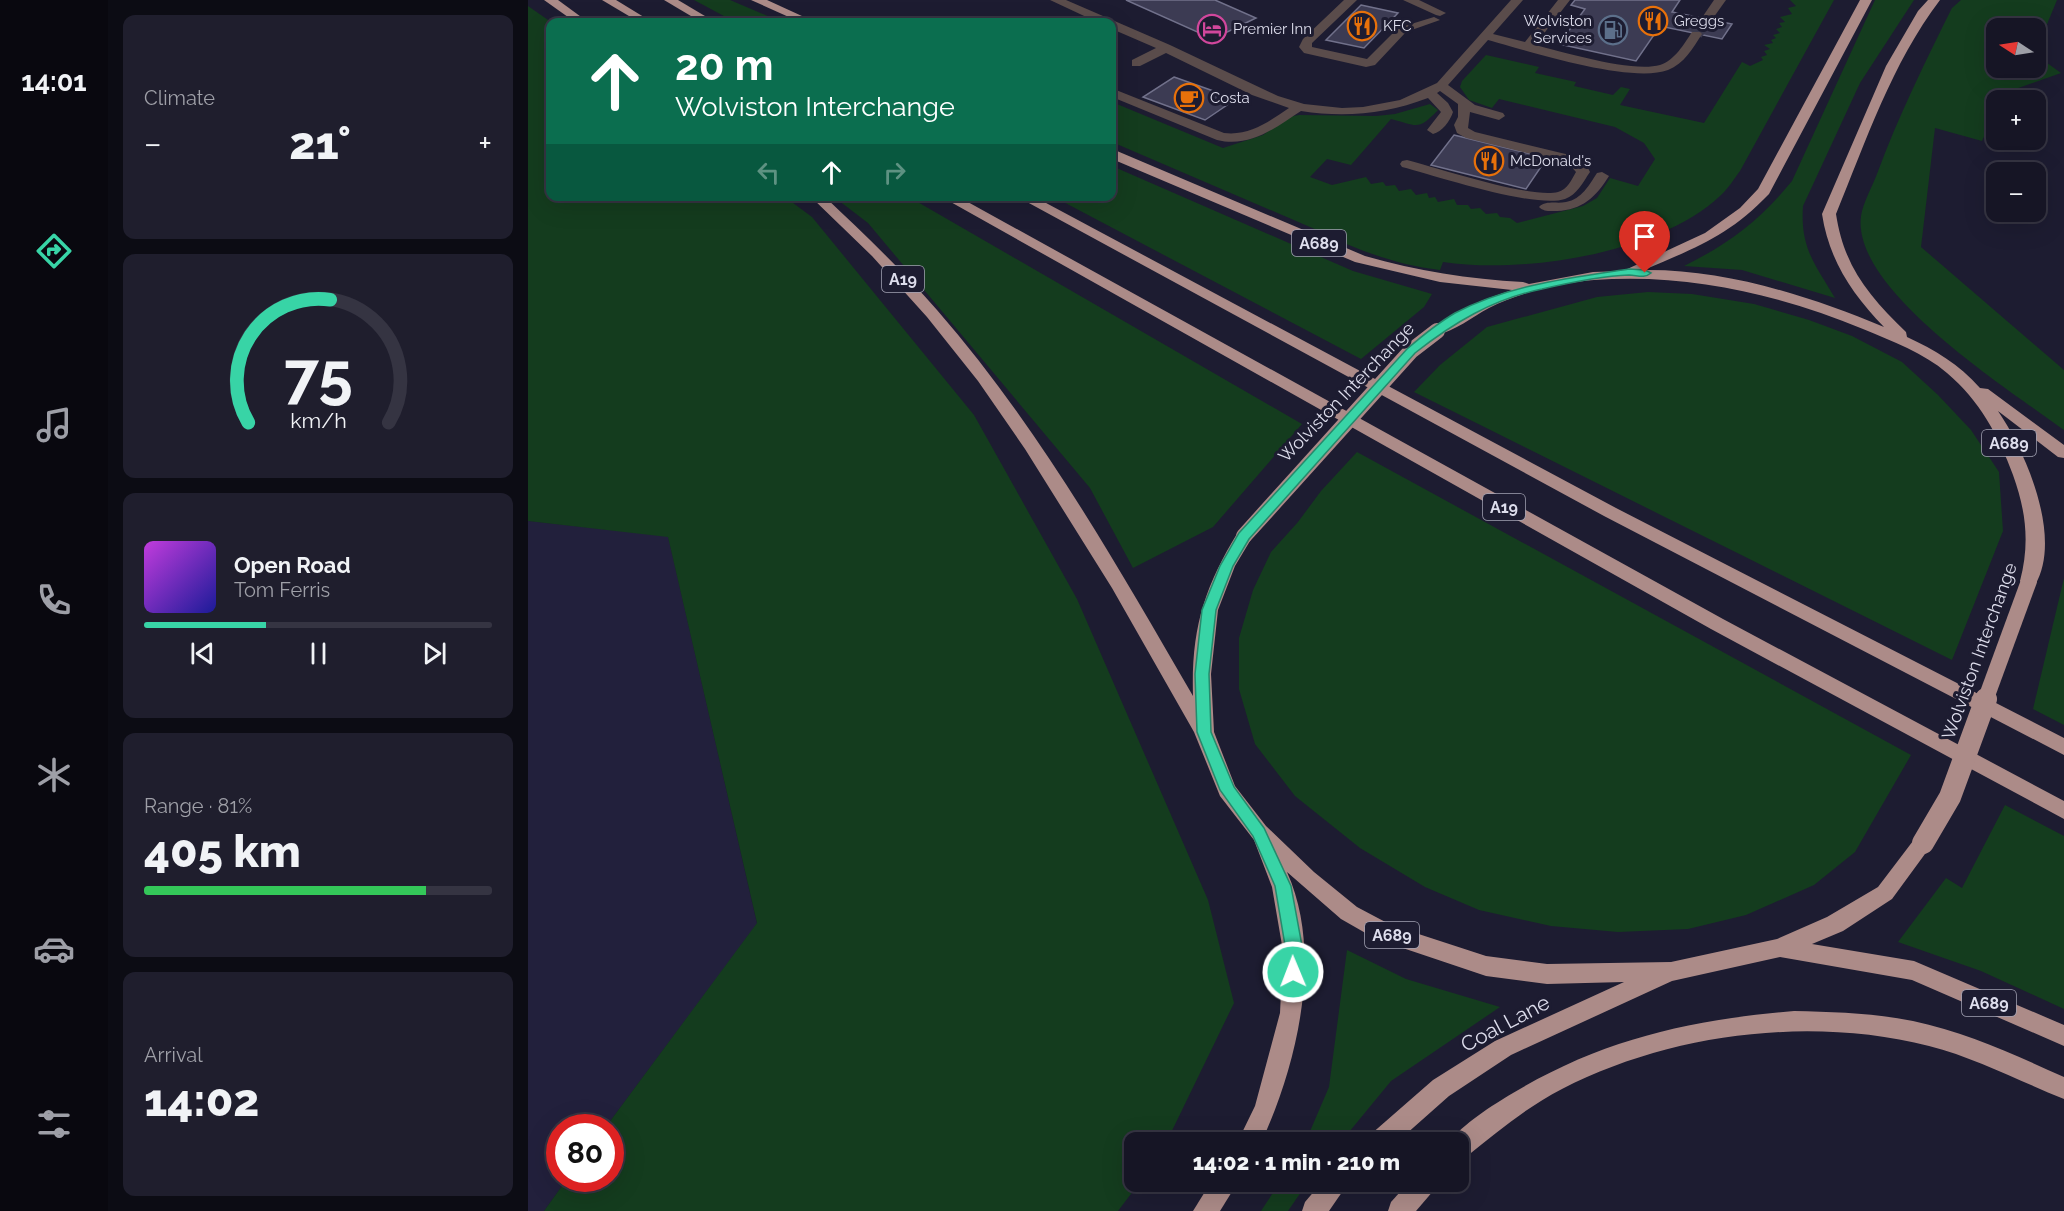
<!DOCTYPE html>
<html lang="en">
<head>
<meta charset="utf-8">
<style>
  body { margin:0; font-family:Raleway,sans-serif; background:#1f1e2d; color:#f1f3f6; height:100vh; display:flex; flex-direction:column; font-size:22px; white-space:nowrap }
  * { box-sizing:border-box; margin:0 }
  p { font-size:20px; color:#9e9fa7 }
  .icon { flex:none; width:33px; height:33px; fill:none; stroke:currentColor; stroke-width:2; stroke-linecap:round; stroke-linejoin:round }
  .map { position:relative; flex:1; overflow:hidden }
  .drawer { display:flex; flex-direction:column; gap:15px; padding:15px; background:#0c0c14; width:420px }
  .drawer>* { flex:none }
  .guide { position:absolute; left:18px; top:18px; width:570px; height:183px; border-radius:12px; box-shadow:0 6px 24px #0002,0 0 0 2px #353442; background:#0b6e4f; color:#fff; overflow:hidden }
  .needle { width:39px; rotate:282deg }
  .tools { position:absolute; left:1458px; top:18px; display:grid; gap:12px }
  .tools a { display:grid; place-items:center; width:60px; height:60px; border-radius:12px; background:#161525; box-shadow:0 6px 24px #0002,0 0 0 2px #353442; font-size:30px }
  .speed { position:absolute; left:18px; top:1114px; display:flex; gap:12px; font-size:30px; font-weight:700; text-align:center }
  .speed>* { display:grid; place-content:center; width:78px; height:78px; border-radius:50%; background:#161525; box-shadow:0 6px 24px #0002,0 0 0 2px #353442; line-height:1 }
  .speed .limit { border:9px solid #d22; background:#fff; color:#111 }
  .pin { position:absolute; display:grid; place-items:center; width:51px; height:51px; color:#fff; margin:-62px -26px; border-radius:50% 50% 50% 0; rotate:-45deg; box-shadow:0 0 6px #0007 }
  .pin .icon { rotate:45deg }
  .me { position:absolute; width:66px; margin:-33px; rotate:359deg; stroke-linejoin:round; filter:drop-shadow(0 0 4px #0008) }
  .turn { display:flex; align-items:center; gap:21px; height:126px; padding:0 30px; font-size:27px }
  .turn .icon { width:78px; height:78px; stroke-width:2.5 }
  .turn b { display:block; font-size:42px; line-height:51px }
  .lanes { display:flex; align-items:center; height:57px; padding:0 30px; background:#0003; justify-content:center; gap:30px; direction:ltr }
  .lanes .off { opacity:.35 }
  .big { font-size:45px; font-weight:800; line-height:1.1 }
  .drawer .tile { flex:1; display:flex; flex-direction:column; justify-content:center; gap:9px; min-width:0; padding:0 21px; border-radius:12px; background:#1f1e2d }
  .drawer .dial { align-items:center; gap:0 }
  .dial svg { height:156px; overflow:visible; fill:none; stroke:#353442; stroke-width:7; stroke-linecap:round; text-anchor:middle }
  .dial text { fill:#f1f3f6; stroke:none }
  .song { display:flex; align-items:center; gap:18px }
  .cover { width:72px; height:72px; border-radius:9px; background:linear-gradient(135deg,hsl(290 70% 55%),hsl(240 70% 35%)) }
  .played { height:6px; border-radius:3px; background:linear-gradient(90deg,#38d4a6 35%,#353442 35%) }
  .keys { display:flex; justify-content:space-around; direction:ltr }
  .heat { display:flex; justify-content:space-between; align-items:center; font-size:33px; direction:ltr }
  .charge { height:9px; border-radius:4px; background:linear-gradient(90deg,#34c759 81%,#353442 0) }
  .trip { position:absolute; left:596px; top:1132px; width:345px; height:60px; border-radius:12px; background:#161525; box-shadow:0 6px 24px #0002,0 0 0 2px #353442; font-weight:800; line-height:60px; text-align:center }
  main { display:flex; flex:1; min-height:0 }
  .tabs { display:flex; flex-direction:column; width:108px; justify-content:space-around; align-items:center; background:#09080f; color:#9e9fa7 }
  .tabs .icon { width:42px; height:42px }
  .tabs .on { color:#38d4a6 }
  .tabs b { font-size:27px; color:#f1f3f6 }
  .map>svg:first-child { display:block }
  .built { fill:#22203c }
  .green { fill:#143c1e }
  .building { fill:#3c3b53; stroke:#71718b; stroke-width:1.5 }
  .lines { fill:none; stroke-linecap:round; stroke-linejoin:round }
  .minor-tunnel { stroke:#3a394d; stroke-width:13; stroke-dasharray:13 7; stroke-linecap:butt }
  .minor { fill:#5a4c4b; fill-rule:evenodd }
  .highway { fill:#ac8b88; fill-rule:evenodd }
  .highway-bridge-far1 { stroke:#ac8b88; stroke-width:16 }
  .highway-bridge { stroke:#ac8b88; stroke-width:22 }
  .route { fill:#38d4a6; stroke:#248a6c; stroke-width:1.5 }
  .labels { text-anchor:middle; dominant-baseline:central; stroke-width:6; stroke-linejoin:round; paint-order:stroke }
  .far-poi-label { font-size:15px; fill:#ddddec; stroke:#1d1c31; text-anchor:start }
  .shield { fill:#1d1c31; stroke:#a3a3b4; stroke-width:1.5 }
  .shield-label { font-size:16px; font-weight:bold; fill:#ddddec }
  .street-label { font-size:18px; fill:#ddddec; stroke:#1d1c31 }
  .near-street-label { font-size:21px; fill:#ddddec; stroke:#1d1c31 }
</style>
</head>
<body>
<main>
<nav class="tabs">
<b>14:01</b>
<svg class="icon on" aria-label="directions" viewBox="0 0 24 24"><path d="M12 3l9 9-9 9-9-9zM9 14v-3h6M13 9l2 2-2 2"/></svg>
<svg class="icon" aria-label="music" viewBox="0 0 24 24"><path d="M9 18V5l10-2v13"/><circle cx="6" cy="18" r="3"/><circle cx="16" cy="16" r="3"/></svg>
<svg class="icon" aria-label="phone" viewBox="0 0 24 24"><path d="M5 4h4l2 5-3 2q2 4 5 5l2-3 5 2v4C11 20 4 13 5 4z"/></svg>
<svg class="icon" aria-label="climate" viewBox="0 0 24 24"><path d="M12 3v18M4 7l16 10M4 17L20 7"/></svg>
<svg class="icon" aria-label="car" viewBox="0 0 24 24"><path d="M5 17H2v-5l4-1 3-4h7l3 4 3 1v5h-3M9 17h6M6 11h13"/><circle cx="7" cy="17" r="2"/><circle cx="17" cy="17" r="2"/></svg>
<svg class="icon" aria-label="filters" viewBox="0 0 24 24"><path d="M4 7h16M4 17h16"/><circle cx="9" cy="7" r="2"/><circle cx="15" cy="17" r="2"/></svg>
</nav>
<section class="drawer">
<div class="tile"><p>Climate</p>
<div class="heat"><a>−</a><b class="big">21°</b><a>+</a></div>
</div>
<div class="tile dial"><svg viewBox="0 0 100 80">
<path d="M14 69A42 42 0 1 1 86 69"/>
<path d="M14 69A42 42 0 0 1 56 6" stroke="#38d4a6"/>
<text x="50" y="56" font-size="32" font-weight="700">75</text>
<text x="50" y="72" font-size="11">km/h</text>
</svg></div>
<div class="tile">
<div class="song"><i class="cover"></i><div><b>Open Road</b><p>Tom Ferris</p></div></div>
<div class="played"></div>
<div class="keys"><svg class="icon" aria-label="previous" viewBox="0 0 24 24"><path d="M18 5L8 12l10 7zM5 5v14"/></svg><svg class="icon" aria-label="pause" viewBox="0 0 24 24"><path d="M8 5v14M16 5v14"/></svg><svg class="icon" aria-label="next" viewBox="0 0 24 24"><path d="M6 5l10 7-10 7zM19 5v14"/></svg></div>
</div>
<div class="tile"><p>Range · 81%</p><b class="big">405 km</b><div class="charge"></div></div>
<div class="tile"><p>Arrival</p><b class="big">14:02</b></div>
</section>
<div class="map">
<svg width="1536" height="1211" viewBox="0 0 1536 1211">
  <rect width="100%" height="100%" fill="#1d1c31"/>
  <polygon class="built" points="0,521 140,536 229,924 77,1128 32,1128 32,1179 39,1179 16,1211 0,1211"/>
  <g class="green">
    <polygon points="166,0 202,0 254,22 207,22"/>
    <path d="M 1262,0 L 1306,0 L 1212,171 C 1206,179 1200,189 1192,196 C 1130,254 996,274 915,262 L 912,270 C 869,265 828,250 789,230 L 584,142 L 584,102 L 695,148 L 735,135 L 760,117 L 771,115 L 848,116 L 867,114 L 902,104 L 910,110 C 890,131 890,126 863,119 L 823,165 L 799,159 L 782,177 L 804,185 L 838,177 L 843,184 L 855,182 L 858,186 L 867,185 L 871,191 L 883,189 L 888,195 L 899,193 L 901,198 L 907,197 L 910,202 L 926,199 L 929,205 L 940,205 L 943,209 L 952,208 L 958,214 L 969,213 L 972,217 L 982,218 L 989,223 L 1055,206 L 1069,198 L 1082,178 L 1110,186 L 1127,159 L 1116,143 L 1087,127 L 971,99 L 964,108 L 941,100 L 932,87 L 934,81 L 958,55 L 1011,67 L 1007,73 L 1048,82 L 1046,86 L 1085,95 L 1093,87 L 1102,89 L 1092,105 L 1176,123 L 1214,62 L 1222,66 L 1235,60 L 1233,57 L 1239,55 L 1236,51 L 1242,49 L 1236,45 L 1245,43 L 1243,40 L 1248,38 L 1245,35 L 1252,33 L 1248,29 L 1254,27 L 1251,23 L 1257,22 L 1252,17 L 1264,14 L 1260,8 L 1268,6 Z"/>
    <path d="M 1347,0 L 1386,0 L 1332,83 L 1275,206 C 1272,248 1287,264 1307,298 L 1214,270 L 1156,266 C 1202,243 1231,221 1264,181 Z"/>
    <path d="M 1433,0 L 1529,0 L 1508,51 L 1508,28 L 1468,28 L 1468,68 L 1508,68 L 1508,55 L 1533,73 L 1476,93 L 1472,100 L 1468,100 L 1468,109 L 1454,141 L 1407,128 L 1393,247 L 1536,370 L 1536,430 C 1482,390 1323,290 1333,216 C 1335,203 1344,187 1349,174 C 1370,117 1397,62 1424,8 Z"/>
    <polygon points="0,6 23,22 22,196 257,197 284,217 446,415 549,599 680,900 706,1003 638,1143 606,1143 606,1182 612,1182 590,1211 16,1211 39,1179 82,1179 82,1128 77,1128 229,923 140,537 0,521"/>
    <polygon points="584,166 825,271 904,294 896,307 833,359 526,197 584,196"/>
    <polygon points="306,197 381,197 774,424 685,527 605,568 562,488 340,223"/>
    <polygon points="1120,292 1164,294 1226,304 1281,320 1324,336 1374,362 1410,395 1443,430 1471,472 1475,531 1424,660 886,392 912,365 959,327 1069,297"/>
    <polygon points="829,452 1383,755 1327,852 1286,885 1218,915 1160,929 1090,932 1023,926 951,910 897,887 832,848 767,796 727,744 711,689 711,638 725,590 743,552 770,522 793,491"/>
    <polygon points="1536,578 1536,725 1505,709"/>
    <polygon points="1477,805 1536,836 1536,1009 1453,971 1370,942 1418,878 1434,888"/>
    <polygon points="819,950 878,979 972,1007 863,1081 812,1143 777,1143 801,1087"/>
    <polygon points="752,1182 780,1182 760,1211 733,1211"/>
  </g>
  <g class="building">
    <polygon points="598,0 687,0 728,18 685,39"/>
    <polygon points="1047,0 1152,0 1144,12 1204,24 1194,39 1132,26 1108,61 1031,44 1057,9 1043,5"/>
    <polygon points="833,5 870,13 836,48 798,40"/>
    <polygon points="646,77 708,99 677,120 615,97"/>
    <polygon points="926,135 1019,158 998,189 903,165"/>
  </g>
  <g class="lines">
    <polyline class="minor-tunnel" points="1168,34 1179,19"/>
    <g class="minor">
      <path d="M 522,0 L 538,0 L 642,45 L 750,96 L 776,104 L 814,108 L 835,107 L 872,100 L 909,83 L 983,0 L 995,0 L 965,34 L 997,42 L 1030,0 L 1042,0 L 1007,45 C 1036,52 1104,73 1132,65 C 1147,60 1156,44 1164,32 L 1172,32 L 1174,34 C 1165,48 1156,64 1140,70 C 1103,84 1000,51 960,40 L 920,85 L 947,105 L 975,113 L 977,116 L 971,120 L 942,112 L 940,128 L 947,132 L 1050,157 L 1057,162 L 1062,172 C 1055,182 1049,195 1037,199 C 1007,209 909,176 874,167 L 872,164 L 874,161 L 879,160 C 910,168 1003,199 1030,192 C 1039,190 1044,179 1048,172 L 1040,163 L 938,138 L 929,133 L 926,125 L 930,117 L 930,104 L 912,91 L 909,93 L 920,103 L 925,112 C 922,121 914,132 905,134 L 899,130 L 913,112 L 900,98 C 858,114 817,118 773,111 C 747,128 722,148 689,140 L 584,97 L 584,89 L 588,90 L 696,133 C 722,136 740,122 761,108 L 724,95 L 638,53 L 612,66 L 604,66 L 604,60 L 628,48 L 584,29 L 584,22 L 569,22 Z"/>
      <polygon points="816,0 829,0 784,43 784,47 839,59 870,28 906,17 912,20 878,32 847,65 838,67 776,53 771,47 775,39"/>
      <polygon points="875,0 891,0 918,13 912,16 908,15"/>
      <polygon points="1186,0 1198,0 1183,21 1175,21 1173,19"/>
      <path d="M 1074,172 L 1081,176 C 1068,197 1054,210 1029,211 C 1022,211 1016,212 1011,207 C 1018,200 1029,204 1038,202 C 1054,199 1061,185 1069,173 Z"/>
    </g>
    <g class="highway">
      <polygon points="16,0 30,0 60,22 47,22"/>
      <polygon points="74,0 88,0 124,22 111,22"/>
      <polygon points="136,0 150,0 187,22 173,22"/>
      <polygon points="223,0 239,0 287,22 272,22"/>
      <path d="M 1332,0 L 1344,0 L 1241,194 C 1201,236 1167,248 1116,270 C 1198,269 1281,296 1356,327 C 1324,294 1301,260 1294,214 L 1358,66 L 1390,11 L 1400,0 L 1412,0 C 1364,63 1338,141 1308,214 C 1316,267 1341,296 1378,332 L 1379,337 C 1407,350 1431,364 1452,388 L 1460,389 L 1536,445 L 1536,458 L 1530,457 L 1470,411 C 1498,452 1535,538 1507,585 L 1501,587 L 1495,585 L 1492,581 C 1502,543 1498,511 1485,475 C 1471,436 1451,400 1419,373 C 1396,353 1364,341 1335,329 C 1250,294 1159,273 1066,280 C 1032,283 992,292 961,308 C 944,317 927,331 909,335 L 902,331 L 904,328 L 953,301 L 984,290 L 912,282 L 827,262 L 584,159 L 584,150 L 589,151 L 837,256 C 889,271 941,279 995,282 L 1001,284 L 1065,272 L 1095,271 L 1177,233 L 1212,208 L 1230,189 Z"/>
      <path d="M 282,196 L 296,196 C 335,233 373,269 409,310 C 510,426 588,563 665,696 C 663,629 676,588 710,532 L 722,532 L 725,536 L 707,566 L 690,610 L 683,674 L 686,732 L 707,786 L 738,826 L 786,872 L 829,907 L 863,925 L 958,956 L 1019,964 L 1143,962 L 1249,939 L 1299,917 L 1350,887 L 1388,837 L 1395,835 L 1402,837 L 1405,843 L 1364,899 L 1315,931 L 1284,944 L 1386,961 L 1536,1025 L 1536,1046 L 1384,980 L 1252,957 L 1144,981 L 983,1055 L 921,1096 L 868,1143 L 838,1143 L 842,1135 L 905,1080 L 967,1041 L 1096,982 L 1019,984 L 958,976 L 848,939 L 813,919 L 759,872 C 796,954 769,1065 733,1143 L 709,1143 L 727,1106 L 752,1013 L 755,951 L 744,887 L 726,840 L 692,796 L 666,732 L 584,588 L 497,449 L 450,381 L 399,317 L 344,256 Z"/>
      <polygon points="412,196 429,196 1195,619 1536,801 1536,819 1183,629"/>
      <polygon points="488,196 505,196 1088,508 1536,738 1536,755 1076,516"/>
      <path d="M 1266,1011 C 1306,1012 1346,1013 1385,1021 C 1438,1032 1487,1055 1536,1077 L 1536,1099 C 1491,1081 1448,1058 1401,1046 C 1282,1016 1143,1033 1034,1089 C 999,1107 969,1132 938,1157 L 930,1160 L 930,1143 L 921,1143 C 934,1124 965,1105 985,1093 C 1075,1039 1162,1020 1266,1011 Z"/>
      <polygon points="683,1182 710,1182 692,1211 665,1211"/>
      <polygon points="794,1182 821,1182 801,1211 774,1211 777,1202"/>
      <polygon points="881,1182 909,1182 906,1190 888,1211 860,1211 863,1202"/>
    </g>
    <g class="highway-bridge-far1">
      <polyline points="716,536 883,351 909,331"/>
      <polyline points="1457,701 1501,581"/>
    </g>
    <polyline class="highway-bridge" points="1395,843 1422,797 1458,699"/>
  </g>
  <path class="route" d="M 1101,269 L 1117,270 L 1123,273 C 1116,279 1109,275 1101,275 C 1074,276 1040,283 1014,289 C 965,299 925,323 887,353 L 721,539 L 705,566 L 688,610 L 681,674 L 683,732 L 706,787 L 736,828 L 763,886 L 775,951 L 771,977 L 765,979 L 759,977 L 757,972 L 758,951 L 747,886 L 725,836 L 692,790 L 669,732 L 667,674 L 674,610 L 692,566 L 711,533 L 879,349 C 894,336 910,323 927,313 C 981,285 1041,278 1101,269 Z"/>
  <defs>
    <g id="restaurant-ring" transform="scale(1.5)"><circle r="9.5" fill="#1d1c31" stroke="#e8710a" stroke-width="1.5"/><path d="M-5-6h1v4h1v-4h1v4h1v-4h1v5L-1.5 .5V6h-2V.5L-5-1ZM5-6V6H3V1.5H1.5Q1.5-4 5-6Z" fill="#e8710a"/></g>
    <g id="hotel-ring" transform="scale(1.5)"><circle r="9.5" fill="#1d1c31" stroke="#d1479c" stroke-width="1.5"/><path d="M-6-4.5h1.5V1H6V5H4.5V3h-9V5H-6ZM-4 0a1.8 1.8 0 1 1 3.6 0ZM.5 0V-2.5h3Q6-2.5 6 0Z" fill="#d1479c"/></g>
    <g id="fuel-ring" transform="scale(1.5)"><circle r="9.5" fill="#1d1c31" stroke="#5c6f8a" stroke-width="1.5"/><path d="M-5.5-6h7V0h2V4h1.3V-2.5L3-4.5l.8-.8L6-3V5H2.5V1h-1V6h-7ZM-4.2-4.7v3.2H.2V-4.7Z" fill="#5c6f8a"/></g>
    <g id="cafe-ring" transform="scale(1.5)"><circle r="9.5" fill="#1d1c31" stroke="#e8710a" stroke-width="1.5"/><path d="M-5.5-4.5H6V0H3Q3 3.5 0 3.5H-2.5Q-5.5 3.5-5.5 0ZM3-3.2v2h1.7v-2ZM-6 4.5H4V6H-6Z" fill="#e8710a"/></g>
  </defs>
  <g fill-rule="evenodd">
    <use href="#restaurant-ring" x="1125" y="21"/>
    <use href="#restaurant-ring" x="834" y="26"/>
    <use href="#hotel-ring" x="684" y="29"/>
    <use href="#fuel-ring" x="1085" y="30"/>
    <use href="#cafe-ring" x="661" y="98"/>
    <use href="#restaurant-ring" x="961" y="161"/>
  </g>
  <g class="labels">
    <g class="far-poi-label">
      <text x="1064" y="21" text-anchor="end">Wolviston<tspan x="1064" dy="17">Services</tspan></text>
      <text x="1146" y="21">Greggs</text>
      <text x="855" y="26">KFC</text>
      <text x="705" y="29">Premier Inn</text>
      <text x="682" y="98">Costa</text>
      <text x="982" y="161">McDonald's</text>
    </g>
    <g class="shield">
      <rect x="764" y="230" width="54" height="26" rx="4.5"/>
      <rect x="354" y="266" width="42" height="26" rx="4.5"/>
      <rect x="1454" y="430" width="54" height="26" rx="4.5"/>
      <rect x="955" y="494" width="42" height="26" rx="4.5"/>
      <rect x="837" y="922" width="54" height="26" rx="4.5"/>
      <rect x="1434" y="990" width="54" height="26" rx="4.5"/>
    </g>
    <g class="shield-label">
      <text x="791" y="243">A689</text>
      <text x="375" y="279">A19</text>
      <text x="1481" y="443">A689</text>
      <text x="976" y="507">A19</text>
      <text x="864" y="935">A689</text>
      <text x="1461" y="1003">A689</text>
    </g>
    <g class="street-label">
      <text transform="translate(818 392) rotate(-46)">Wolviston Interchange</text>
      <text transform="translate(1451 651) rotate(-70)">Wolviston Interchange</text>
    </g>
    <g class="near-street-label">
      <text transform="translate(977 1023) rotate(-28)">Coal Lane</text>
    </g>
  </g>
</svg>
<div class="tools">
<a><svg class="needle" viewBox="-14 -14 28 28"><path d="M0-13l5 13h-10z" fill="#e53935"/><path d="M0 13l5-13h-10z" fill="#9e9fa7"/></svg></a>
<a>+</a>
<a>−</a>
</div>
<div class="speed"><div class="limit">80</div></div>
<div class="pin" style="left:1117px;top:273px;background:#d93025"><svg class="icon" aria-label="arrive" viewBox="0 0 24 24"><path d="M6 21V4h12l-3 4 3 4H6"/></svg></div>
<svg class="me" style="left:765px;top:972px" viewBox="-20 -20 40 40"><circle r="17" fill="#38d4a6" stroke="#fff" stroke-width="3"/><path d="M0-11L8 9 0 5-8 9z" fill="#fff"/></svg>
<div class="trip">14:02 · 1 min · 210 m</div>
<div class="guide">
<div class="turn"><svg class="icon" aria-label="ahead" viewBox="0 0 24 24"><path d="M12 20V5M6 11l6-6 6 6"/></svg><div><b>20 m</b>Wolviston Interchange</div></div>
<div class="lanes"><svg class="icon off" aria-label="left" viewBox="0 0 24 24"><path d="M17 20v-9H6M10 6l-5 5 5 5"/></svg><svg class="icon" aria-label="ahead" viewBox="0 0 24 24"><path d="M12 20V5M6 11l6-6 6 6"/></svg><svg class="icon off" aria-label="right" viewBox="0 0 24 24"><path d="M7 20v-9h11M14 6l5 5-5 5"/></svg></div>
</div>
</div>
</main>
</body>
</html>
